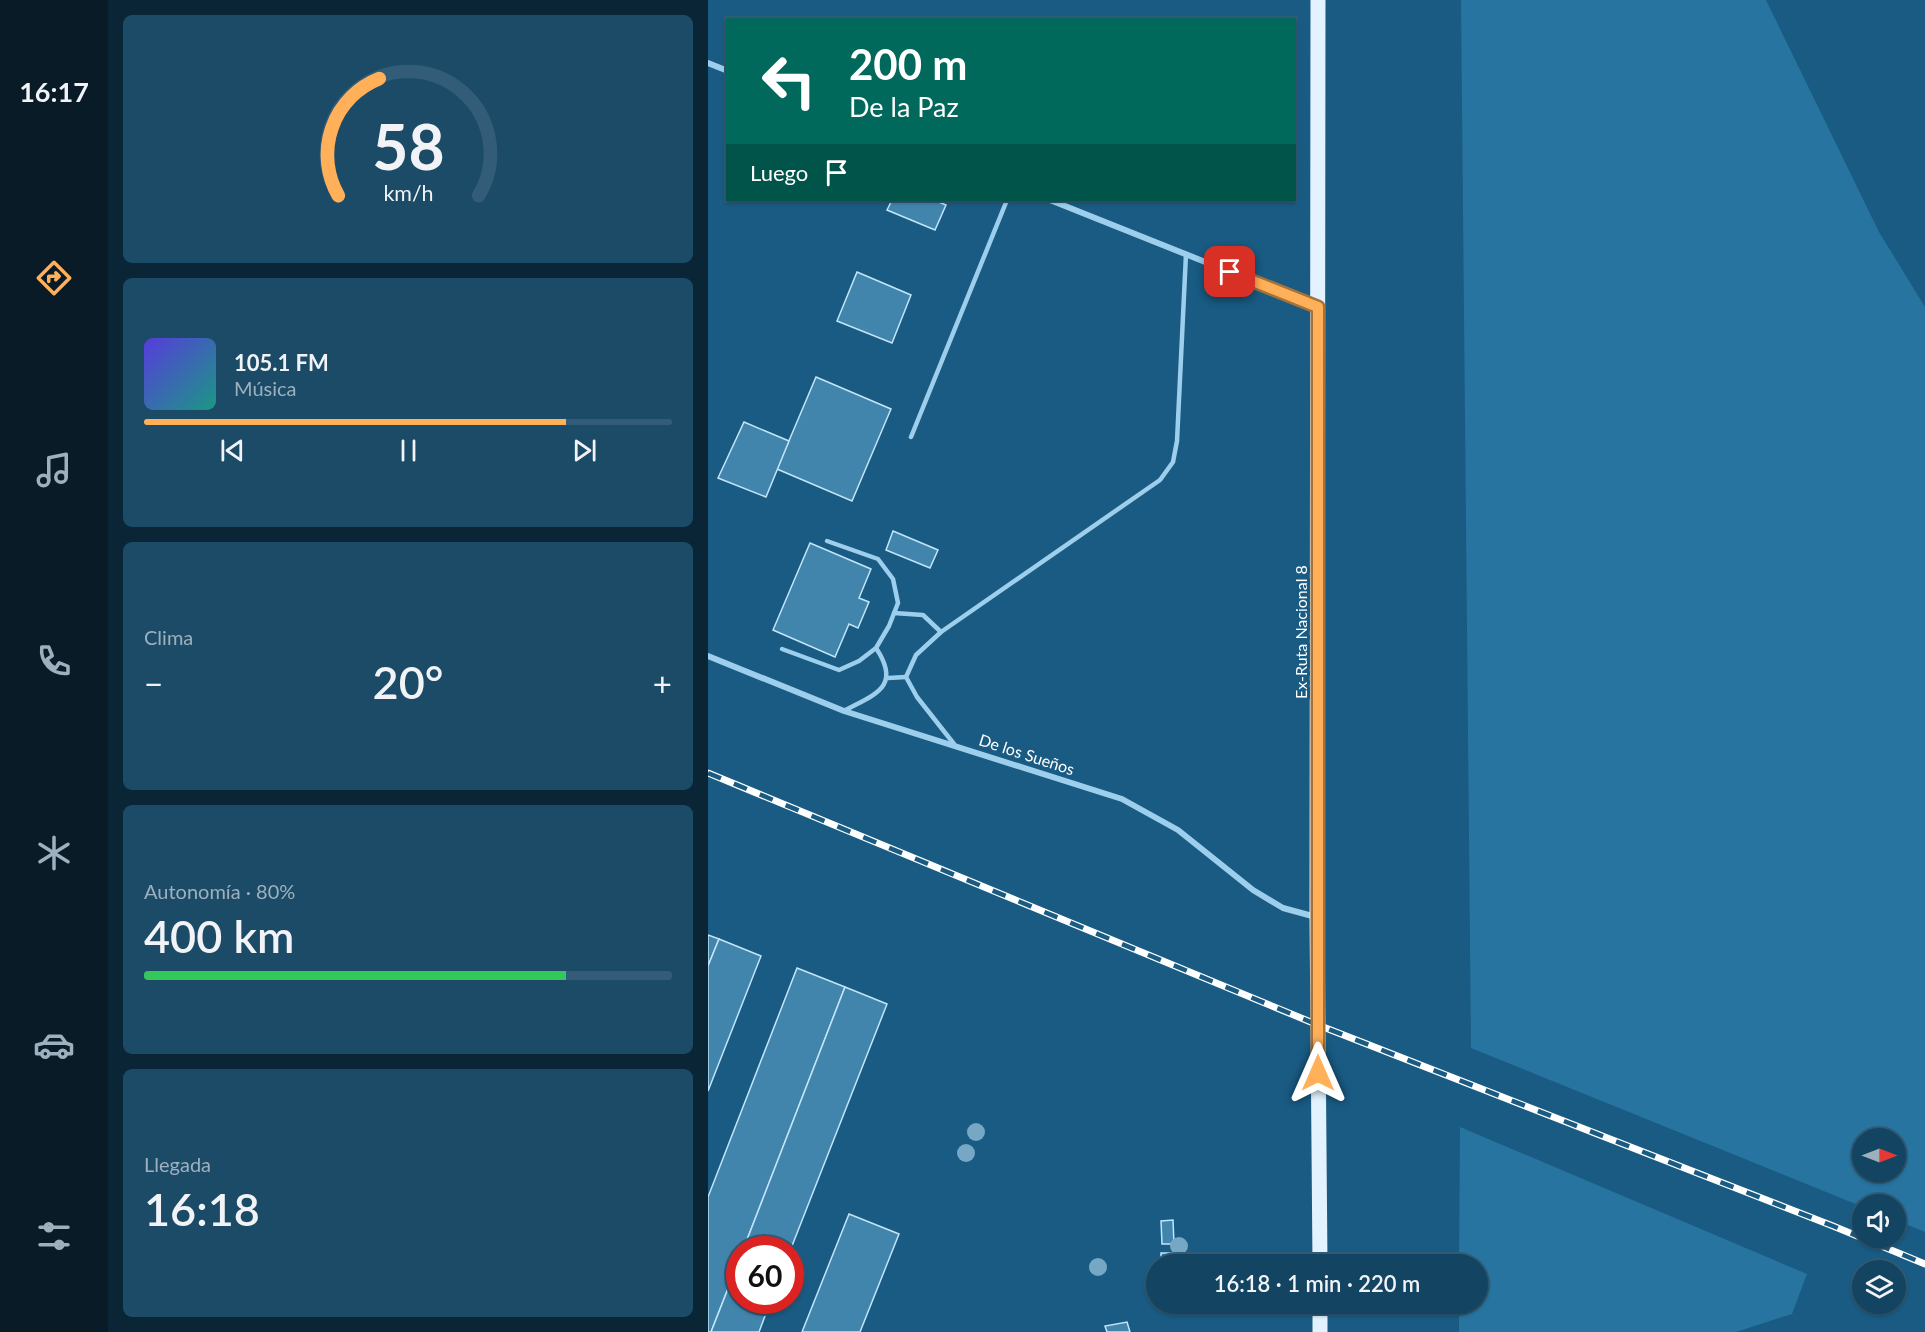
<!DOCTYPE html>
<html lang="es">
<head>
<meta charset="utf-8">
<style>
  body { margin:0; font-family:Lato,sans-serif; background:#1c4b68; color:#f1f3f6; height:100vh; display:flex; flex-direction:column; font-size:22px; white-space:nowrap }
  * { box-sizing:border-box; margin:0 }
  p { font-size:20px; color:#9db0be }
  .icon { flex:none; width:33px; height:33px; fill:none; stroke:currentColor; stroke-width:2; stroke-linecap:round; stroke-linejoin:round }
  .map { position:relative; flex:1; overflow:hidden }
  .panel { display:flex; flex-direction:column; gap:15px; padding:15px; background:#0a2536; width:600px }
  .panel>* { flex:none }
  .guide { position:absolute; left:18px; top:18px; width:570px; height:183px; border-radius:0px; box-shadow:0 2px 4px #0004,0 0 0 2px #325c77; background:#00695c; color:#fff; overflow:hidden }
  .needle { width:39px; rotate:90deg }
  .tools { position:absolute; left:1144px; top:1128px; display:grid; gap:12px }
  .tools a { display:grid; place-items:center; width:54px; height:54px; border-radius:50%; background:#134462; box-shadow:0 2px 4px #0004,0 0 0 2px #325c77; font-size:30px }
  .speed { position:absolute; left:18px; top:1236px; display:flex; gap:12px; font-size:30px; font-weight:700; text-align:center }
  .speed>* { display:grid; place-content:center; width:78px; height:78px; border-radius:50%; background:#134462; box-shadow:0 2px 4px #0004,0 0 0 2px #325c77; line-height:1 }
  .speed .limit { border:9px solid #d22; background:#fff; color:#111 }
  .pin { position:absolute; display:grid; place-items:center; width:51px; height:51px; color:#fff; margin:-26px; border-radius:12px; box-shadow:0 3px 9px #0006 }
  .me { position:absolute; width:66px; margin:-33px; rotate:0deg; stroke-linejoin:round; filter:drop-shadow(0 0 4px #0008) }
  .turn { display:flex; align-items:center; gap:21px; height:126px; padding:0 24px; font-size:27px }
  .turn .icon { width:78px; height:78px; stroke-width:2.5 }
  .turn b { display:block; font-size:42px; line-height:51px }
  .then { display:flex; align-items:center; height:57px; padding:0 24px; background:#0003; gap:12px; font-size:22px }
  .big { font-size:45px; font-weight:600; line-height:1.1 }
  .panel .tile { flex:1; display:flex; flex-direction:column; justify-content:center; gap:9px; min-width:0; padding:0 21px; border-radius:9px; background:#1c4b68 }
  .panel .dial { align-items:center; gap:0 }
  .dial svg { height:156px; overflow:visible; fill:none; stroke:#325c77; stroke-width:7; stroke-linecap:round; text-anchor:middle }
  .dial text { fill:#f1f3f6; stroke:none }
  .song { display:flex; align-items:center; gap:18px }
  .cover { width:72px; height:72px; border-radius:9px; background:linear-gradient(135deg,hsl(250 70% 55%),hsl(170 70% 35%)) }
  .played { height:6px; border-radius:3px; background:linear-gradient(90deg,#ffb058 80%,#325c77 80%) }
  .keys { display:flex; justify-content:space-around; direction:ltr }
  .heat { display:flex; justify-content:space-between; align-items:center; font-size:33px; direction:ltr }
  .charge { height:9px; border-radius:4px; background:linear-gradient(90deg,#34c759 80%,#325c77 0) }
  .trip { position:absolute; left:438px; top:1254px; width:342px; height:60px; border-radius:30px; background:#134462; box-shadow:0 2px 4px #0004,0 0 0 2px #325c77; font-weight:600; line-height:60px; text-align:center }
  main { display:flex; flex:1; min-height:0 }
  .tab-bar { display:flex; flex-direction:column; width:108px; justify-content:space-around; align-items:center; background:#081b27; color:#9db0be }
  .tab-bar .icon { width:42px; height:42px }
  .tab-bar .active { color:#ffb058 }
  .tab-bar b { font-size:27px; color:#f1f3f6 }
  .map>svg:first-child { display:block }
  .green { fill:#2774a0; fill-rule:evenodd }
  .building { fill:#4185ad; stroke:#c2e5f9; stroke-width:1.5 }
  .lines { fill:none; stroke-linecap:round; stroke-linejoin:round }
  .lane { stroke:#9dcfec; stroke-width:4.5 }
  .street { stroke:#9dcfec; stroke-width:6 }
  .primary { stroke:#e2f2ff; stroke-width:15 }
  .rail-casing { stroke:#fff; stroke-width:7 }
  .rail { stroke:#195b83; stroke-width:4.5; stroke-dasharray:14; stroke-linecap:butt }
  .tree { fill:#76a7c4 }
  .route-casing { stroke:#a67239; stroke-width:15 }
  .route { stroke:#ffb058; stroke-width:10 }
  .labels { text-anchor:middle; dominant-baseline:central; stroke-width:6; stroke-linejoin:round; paint-order:stroke }
  .street-label { font-size:16px; fill:#fff; stroke:#195b83 }
</style>
</head>
<body>
<main>
<nav class="tab-bar">
<b>16:17</b>
<svg class="icon active" aria-label="directions" viewBox="0 0 24 24"><path d="M12 3l9 9-9 9-9-9zM9 14v-3h6M13 9l2 2-2 2"/></svg>
<svg class="icon" aria-label="music" viewBox="0 0 24 24"><path d="M9 18V5l10-2v13"/><circle cx="6" cy="18" r="3"/><circle cx="16" cy="16" r="3"/></svg>
<svg class="icon" aria-label="phone" viewBox="0 0 24 24"><path d="M5 4h4l2 5-3 2q2 4 5 5l2-3 5 2v4C11 20 4 13 5 4z"/></svg>
<svg class="icon" aria-label="climate" viewBox="0 0 24 24"><path d="M12 3v18M4 7l16 10M4 17L20 7"/></svg>
<svg class="icon" aria-label="car" viewBox="0 0 24 24"><path d="M5 17H2v-5l4-1 3-4h7l3 4 3 1v5h-3M9 17h6M6 11h13"/><circle cx="7" cy="17" r="2"/><circle cx="17" cy="17" r="2"/></svg>
<svg class="icon" aria-label="filters" viewBox="0 0 24 24"><path d="M4 7h16M4 17h16"/><circle cx="9" cy="7" r="2"/><circle cx="15" cy="17" r="2"/></svg>
</nav>
<section class="panel">
<div class="tile dial"><svg viewBox="0 0 100 80">
<path d="M14 69A42 42 0 1 1 86 69"/>
<path d="M14 69A42 42 0 0 1 35 9" stroke="#ffb058"/>
<text x="50" y="56" font-size="32" font-weight="700">58</text>
<text x="50" y="72" font-size="11">km/h</text>
</svg></div>
<div class="tile">
<div class="song"><i class="cover"></i><div><b>105.1 FM</b><p>Música</p></div></div>
<div class="played"></div>
<div class="keys"><svg class="icon" aria-label="previous" viewBox="0 0 24 24"><path d="M18 5L8 12l10 7zM5 5v14"/></svg><svg class="icon" aria-label="pause" viewBox="0 0 24 24"><path d="M8 5v14M16 5v14"/></svg><svg class="icon" aria-label="next" viewBox="0 0 24 24"><path d="M6 5l10 7-10 7zM19 5v14"/></svg></div>
</div>
<div class="tile"><p>Clima</p>
<div class="heat"><a>−</a><b class="big">20°</b><a>+</a></div>
</div>
<div class="tile"><p>Autonomía · 80%</p><b class="big">400 km</b><div class="charge"></div></div>
<div class="tile"><p>Llegada</p><b class="big">16:18</b></div>
</section>
<div class="map">
<svg width="1217" height="1332" viewBox="0 0 1217 1332">
  <rect width="100%" height="100%" fill="#195b83"/>
  <g class="green">
    <path d="M 753,0 L 1058,0 L 1171,232 L 1217,307 L 1217,1232 L 1188,1220 L 1188,1204 L 1155,1204 L 1155,1207 L 763,1048 ZM 1155,1138 L 1188,1138 L 1188,1172 L 1155,1172 Z"/>
    <polygon points="752,1127 1099,1274 1084,1314 1028,1332 751,1332 751,1304 770,1304 770,1264 751,1264"/>
  </g>
  <g class="building">
    <polygon points="184,200 226,200 238,205 227,230 179,210"/>
    <polygon points="149,272 203,295 184,343 129,321"/>
    <polygon points="108,377 183,409 144,501 69,469"/>
    <polygon points="36,422 81,441 58,497 10,478"/>
    <polygon points="185,531 230,550 222,568 178,550"/>
    <polygon points="102,543 163,569 151,598 161,602 150,628 141,624 127,657 65,630"/>
    <polygon points="0,935 11,939 0,966"/>
    <polygon points="11,939 53,956 0,1091 0,966"/>
    <polygon points="89,968 137,987 35,1250 32,1250 32,1258 3,1332 0,1332 0,1197"/>
    <polygon points="137,987 179,1004 82,1251 35,1250"/>
    <polygon points="141,1214 191,1234 152,1332 94,1332"/>
    <polygon points="465,1220 466,1244 454,1244 453,1221"/>
    <rect x="453" y="1253" width="18" height="11"/>
    <polygon points="32,1258 32,1300 63,1300 51,1332 3,1332"/>
    <polygon points="419,1322 422,1332 399,1332 397,1326"/>
  </g>
  <g class="lines">
    <g class="lane">
      <polyline points="203,437 299,200"/>
      <polyline points="186,613 215,615 233,632"/>
      <polyline points="74,649 131,670 151,661 168,648 181,626 190,603 185,579 170,559 119,541"/>
      <polyline points="180,678 198,677"/>
      <path d="M 136,711 C 167,694 194,687 168,648"/>
      <polyline points="246,744 209,697 198,677 208,655 233,632 452,480 465,462 469,441 478,254"/>
    </g>
    <g class="street">
      <polyline points="0,63 20,71"/>
      <polyline points="342,200 610,307"/>
      <polyline points="0,656 136,711 414,799 470,830 545,890 575,908 608,917"/>
    </g>
    <g class="primary">
      <polyline points="610,0 609,917 612,1264"/>
      <polyline points="612,1304 612,1332"/>
    </g>
    <g class="rail-casing">
      <polyline id="rail" points="0,773 610,1025 1125,1226 1217,1264"/>
    </g>
    <use href="#rail" class="rail"/>
  </g>
  <g class="tree">
    <circle cx="268" cy="1132" r="9"/>
    <circle cx="258" cy="1153" r="9"/>
    <circle cx="471" cy="1246" r="9"/>
    <circle cx="390" cy="1267" r="9"/>
  </g>
  <g class="lines">
    <g class="route-casing">
      <polyline id="route" points="522,272 610,307 610,1073"/>
    </g>
    <use href="#route" class="route"/>
  </g>
  <g class="labels">
    <g class="street-label">
      <text transform="translate(592 632) rotate(-90)">Ex-Ruta Nacional 8</text>
      <text transform="translate(319 754) rotate(18)">De los Sueños</text>
    </g>
  </g>
</svg>
<div class="tools">
<a><svg class="needle" viewBox="-14 -14 28 28"><path d="M0-13l5 13h-10z" fill="#e53935"/><path d="M0 13l5-13h-10z" fill="#9db0be"/></svg></a>
<a><svg class="icon" aria-label="sound" viewBox="0 0 24 24"><path d="M4 9h4l5-4v14l-5-4H4zM17 9q2 3 0 6"/></svg></a>
<a><svg class="icon" aria-label="layers" viewBox="0 0 24 24"><path d="M12 4l9 5-9 5-9-5zM3 14l9 5 9-5"/></svg></a>
</div>
<div class="speed"><div class="limit">60</div></div>
<div class="pin" style="left:522px;top:272px;background:#d93025"><svg class="icon" aria-label="arrive" viewBox="0 0 24 24"><path d="M6 21V4h12l-3 4 3 4H6"/></svg></div>
<svg class="me" style="left:610px;top:1073px" viewBox="-20 -20 40 40"><path d="M0-17L14 15 0 8-14 15z" fill="#ffb058" stroke="#fff" stroke-width="4"/></svg>
<div class="trip">16:18 · 1 min · 220 m</div>
<div class="guide">
<div class="turn"><svg class="icon" aria-label="left" viewBox="0 0 24 24"><path d="M17 20v-9H6M10 6l-5 5 5 5"/></svg><div><b>200 m</b>De la Paz</div></div>
<div class="then">Luego<svg class="icon" aria-label="arrive" viewBox="0 0 24 24"><path d="M6 21V4h12l-3 4 3 4H6"/></svg></div>
</div>
</div>
</main>
</body>
</html>
